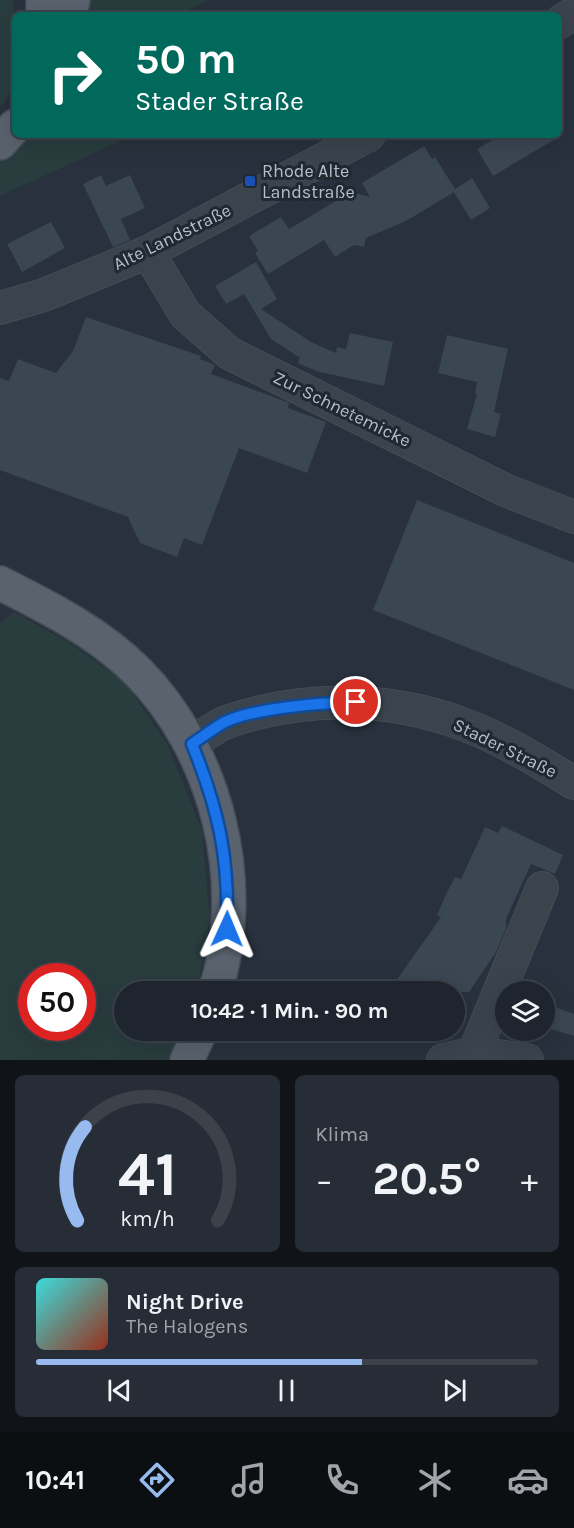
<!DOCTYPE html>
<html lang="de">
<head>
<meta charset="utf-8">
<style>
  body { margin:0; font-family:Karla,sans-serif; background:#262d36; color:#f1f3f6; height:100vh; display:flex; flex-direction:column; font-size:22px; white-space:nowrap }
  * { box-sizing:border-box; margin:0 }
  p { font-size:20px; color:#a1a5aa }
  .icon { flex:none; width:33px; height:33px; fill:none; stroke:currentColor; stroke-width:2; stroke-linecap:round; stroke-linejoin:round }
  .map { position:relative; height:1060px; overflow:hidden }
  .drawer { display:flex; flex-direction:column; gap:15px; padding:15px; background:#101419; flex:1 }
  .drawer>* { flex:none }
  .banner { position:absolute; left:12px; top:12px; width:550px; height:126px; border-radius:9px; box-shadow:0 6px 24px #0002,0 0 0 2px #3c424a; background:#00695c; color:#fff; overflow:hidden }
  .fabs { position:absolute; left:495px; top:981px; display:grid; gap:12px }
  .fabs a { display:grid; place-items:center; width:60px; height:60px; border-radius:50%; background:#1e252e; box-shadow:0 6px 24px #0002,0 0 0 2px #3c424a; font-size:30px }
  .speed { position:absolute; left:18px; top:963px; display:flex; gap:12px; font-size:30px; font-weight:700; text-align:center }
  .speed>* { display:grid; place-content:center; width:78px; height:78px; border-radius:50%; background:#1e252e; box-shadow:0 6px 24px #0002,0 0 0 2px #3c424a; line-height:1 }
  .speed .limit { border:9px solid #d22; background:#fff; color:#111 }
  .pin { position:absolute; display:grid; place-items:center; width:51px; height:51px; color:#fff; margin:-26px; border:3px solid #fff; border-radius:50%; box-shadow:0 2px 6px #0007 }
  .me { position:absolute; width:66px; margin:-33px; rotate:1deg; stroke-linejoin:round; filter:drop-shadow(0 0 4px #0008) }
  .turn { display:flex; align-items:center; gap:21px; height:126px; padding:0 24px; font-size:27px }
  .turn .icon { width:78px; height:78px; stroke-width:2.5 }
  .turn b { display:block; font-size:42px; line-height:51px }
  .big { font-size:45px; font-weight:700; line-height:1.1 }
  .drawer .tile { flex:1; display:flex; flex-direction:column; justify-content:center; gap:9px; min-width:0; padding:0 21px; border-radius:9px; background:#262d36 }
  .drawer .dial { align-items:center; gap:0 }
  .dial svg { height:156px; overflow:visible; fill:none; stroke:#3c424a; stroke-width:7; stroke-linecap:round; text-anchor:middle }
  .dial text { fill:#f1f3f6; stroke:none }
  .song { display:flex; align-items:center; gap:18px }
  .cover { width:72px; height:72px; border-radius:9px; background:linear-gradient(135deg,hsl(180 70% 55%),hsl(10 70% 35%)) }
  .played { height:6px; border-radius:3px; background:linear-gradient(90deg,#97bbee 65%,#3c424a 65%) }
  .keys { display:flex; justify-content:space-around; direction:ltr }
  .heat { display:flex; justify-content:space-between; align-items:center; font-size:33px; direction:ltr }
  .drawer .tiles { flex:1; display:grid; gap:15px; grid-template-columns:1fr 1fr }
  .tile:last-child { grid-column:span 2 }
  .trip { position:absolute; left:114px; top:981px; width:351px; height:60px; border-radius:30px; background:#1e252e; box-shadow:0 6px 24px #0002,0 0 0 2px #3c424a; font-weight:700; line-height:60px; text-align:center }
  .dock { display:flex; height:96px; justify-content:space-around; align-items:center; background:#0c0f12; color:#a1a5aa }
  .dock .icon { width:42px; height:42px }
  .dock .on { color:#97bbee }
  .dock b { font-size:27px; color:#f1f3f6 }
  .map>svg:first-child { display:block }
  .green { fill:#293c3e; fill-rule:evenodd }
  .building { fill:#3a4652 }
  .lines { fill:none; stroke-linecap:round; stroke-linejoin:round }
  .minor-casing { stroke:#444c56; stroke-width:34 }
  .major-casing { stroke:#444c56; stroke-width:36 }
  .minor { stroke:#3b434d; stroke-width:32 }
  .major { stroke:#59626d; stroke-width:33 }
  .route-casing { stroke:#114b97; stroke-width:15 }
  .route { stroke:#1a73e8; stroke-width:10 }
  .transit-dot { fill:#1a4fb4; stroke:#202832; stroke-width:2 }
  .labels { text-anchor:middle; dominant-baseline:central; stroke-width:6; stroke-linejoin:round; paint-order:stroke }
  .poi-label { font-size:18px; fill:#b7bec8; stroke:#202832; text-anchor:start }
  .street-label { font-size:18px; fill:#b7bec8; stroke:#202832 }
</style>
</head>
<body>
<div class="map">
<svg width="574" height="1060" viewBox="0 0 574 1060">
  <rect width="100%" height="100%" fill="#28313d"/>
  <g class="green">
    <path d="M 0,0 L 13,0 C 16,31 25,83 0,107 Z"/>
    <polygon points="90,0 210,0 177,15 86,15"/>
    <polygon points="27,135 129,135 129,137 0,196 0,162"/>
    <path d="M 14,612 L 73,645 L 126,683 L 167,744 L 202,830 L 210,922 L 197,991 L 124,992 L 124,1030 L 182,1031 L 169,1060 L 0,1060 L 0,623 ZM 82,976 L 82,1028 L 32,1028 L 32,976 Z"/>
  </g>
  <g class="building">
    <polygon points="501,135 562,135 493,176 477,149"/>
    <polygon points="424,146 432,159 435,157 455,189 472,178 490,208 471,220 454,192 406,221 366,238 364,247 354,245 335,257 324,240 268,274 255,253 258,251 249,236 281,217 289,229 341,198 342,190 370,197 362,183"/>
    <polygon points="101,175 106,186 130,175 145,208 121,219 130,240 113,247 83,184"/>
    <polygon points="51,222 65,248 22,272 7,244"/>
    <polygon points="256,262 277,299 261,309 311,342 336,353 337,347 346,349 350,333 393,342 384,386 316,371 298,363 300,358 271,339 244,294 226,304 215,286"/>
    <polygon points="86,317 201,356 200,359 215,365 211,374 287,402 289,403 288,408 326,422 307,473 239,448 202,545 184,538 177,557 140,543 128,517 0,470 0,378 9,381 18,359 56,373 73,351"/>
    <polygon points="447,335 508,349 494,412 501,414 495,437 467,429 477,394 475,394 477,382 438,373"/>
    <polygon points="417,500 574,563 574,690 373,610"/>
    <polygon points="502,826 563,855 555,874 531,864 506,919 506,929 496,952 469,992 411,992 396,981 441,917 437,915 447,892 455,877 461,879 485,827 498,833"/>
    <polygon points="544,1003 574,1014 574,1036 544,1027"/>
  </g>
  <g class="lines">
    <g class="minor-casing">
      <g id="minor">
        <polyline points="560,22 574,13"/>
        <polyline points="148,252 185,314 229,353 505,490 574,517"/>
        <polyline points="0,308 44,295 148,252 369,135"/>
        <path d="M 192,744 C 203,736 215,726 227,722 C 303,695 390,696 465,725 C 503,739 539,762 574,783"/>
        <polyline points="474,1053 542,888"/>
        <polyline points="443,1060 474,1053 527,1060"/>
      </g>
    </g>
    <g class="major-casing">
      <g id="major">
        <polyline points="43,15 43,0"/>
        <polyline points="70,15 73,0"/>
        <polyline points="0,143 15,126"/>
        <path d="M 0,583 C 48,607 99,633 137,671 C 217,751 250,884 215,992"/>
        <polyline points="187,1060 201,1030"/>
      </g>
    </g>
    <use href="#minor" class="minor"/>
    <use href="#major" class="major"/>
  </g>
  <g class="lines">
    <g class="route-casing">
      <path id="route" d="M 227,929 C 229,857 219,811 192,744 C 202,737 213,729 223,723 C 252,708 322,703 356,702"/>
    </g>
    <use href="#route" class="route"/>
  </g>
  <rect class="transit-dot" x="244" y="175" width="12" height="12" rx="3"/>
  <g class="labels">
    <g class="poi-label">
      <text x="262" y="171">Rhode Alte<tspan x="262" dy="21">Landstraße</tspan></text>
    </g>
    <g class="street-label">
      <text transform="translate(172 237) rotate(-26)">Alte Landstraße</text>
      <text transform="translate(342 409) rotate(26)">Zur Schnetemicke</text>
      <text transform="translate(505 748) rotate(26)">Stader Straße</text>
    </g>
  </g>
</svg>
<div class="fabs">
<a><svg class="icon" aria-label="layers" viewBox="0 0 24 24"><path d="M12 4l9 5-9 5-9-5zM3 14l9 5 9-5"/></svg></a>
</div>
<div class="speed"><div class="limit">50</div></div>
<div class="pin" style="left:356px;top:702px;background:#d93025"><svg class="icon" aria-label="arrive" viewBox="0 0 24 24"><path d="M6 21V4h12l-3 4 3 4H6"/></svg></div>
<svg class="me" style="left:227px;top:929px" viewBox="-20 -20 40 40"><path d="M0-17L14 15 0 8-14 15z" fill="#1a73e8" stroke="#fff" stroke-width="4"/></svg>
<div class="trip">10:42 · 1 Min. · 90 m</div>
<div class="banner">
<div class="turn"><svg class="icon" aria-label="right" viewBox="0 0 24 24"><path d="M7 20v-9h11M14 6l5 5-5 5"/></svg><div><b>50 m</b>Stader Straße</div></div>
</div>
</div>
<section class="drawer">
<div class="tiles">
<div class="tile dial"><svg viewBox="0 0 100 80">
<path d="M14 69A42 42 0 1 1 86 69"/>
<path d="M14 69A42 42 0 0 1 18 21" stroke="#97bbee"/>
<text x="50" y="56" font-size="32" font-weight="700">41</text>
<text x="50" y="72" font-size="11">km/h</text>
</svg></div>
<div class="tile"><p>Klima</p>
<div class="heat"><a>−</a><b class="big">20.5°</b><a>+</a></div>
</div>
<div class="tile">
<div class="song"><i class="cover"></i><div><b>Night Drive</b><p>The Halogens</p></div></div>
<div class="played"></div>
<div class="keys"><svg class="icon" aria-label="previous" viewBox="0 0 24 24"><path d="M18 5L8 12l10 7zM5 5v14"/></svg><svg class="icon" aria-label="pause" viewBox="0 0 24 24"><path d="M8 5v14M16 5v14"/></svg><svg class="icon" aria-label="next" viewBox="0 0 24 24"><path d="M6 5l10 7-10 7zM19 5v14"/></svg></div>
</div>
</div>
</section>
<nav class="dock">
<b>10:41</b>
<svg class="icon on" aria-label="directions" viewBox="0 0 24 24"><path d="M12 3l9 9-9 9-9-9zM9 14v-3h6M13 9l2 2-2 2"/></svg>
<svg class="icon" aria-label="music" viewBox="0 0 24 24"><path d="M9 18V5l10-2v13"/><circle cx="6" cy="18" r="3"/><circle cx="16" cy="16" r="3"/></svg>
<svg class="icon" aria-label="phone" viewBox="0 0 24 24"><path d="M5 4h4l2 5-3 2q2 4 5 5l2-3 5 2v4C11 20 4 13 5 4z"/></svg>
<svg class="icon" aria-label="climate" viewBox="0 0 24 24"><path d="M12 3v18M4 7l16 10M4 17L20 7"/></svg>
<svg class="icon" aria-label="car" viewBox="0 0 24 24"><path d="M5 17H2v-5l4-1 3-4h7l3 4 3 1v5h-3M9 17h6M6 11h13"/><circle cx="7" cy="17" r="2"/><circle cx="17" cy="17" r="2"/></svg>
</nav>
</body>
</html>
